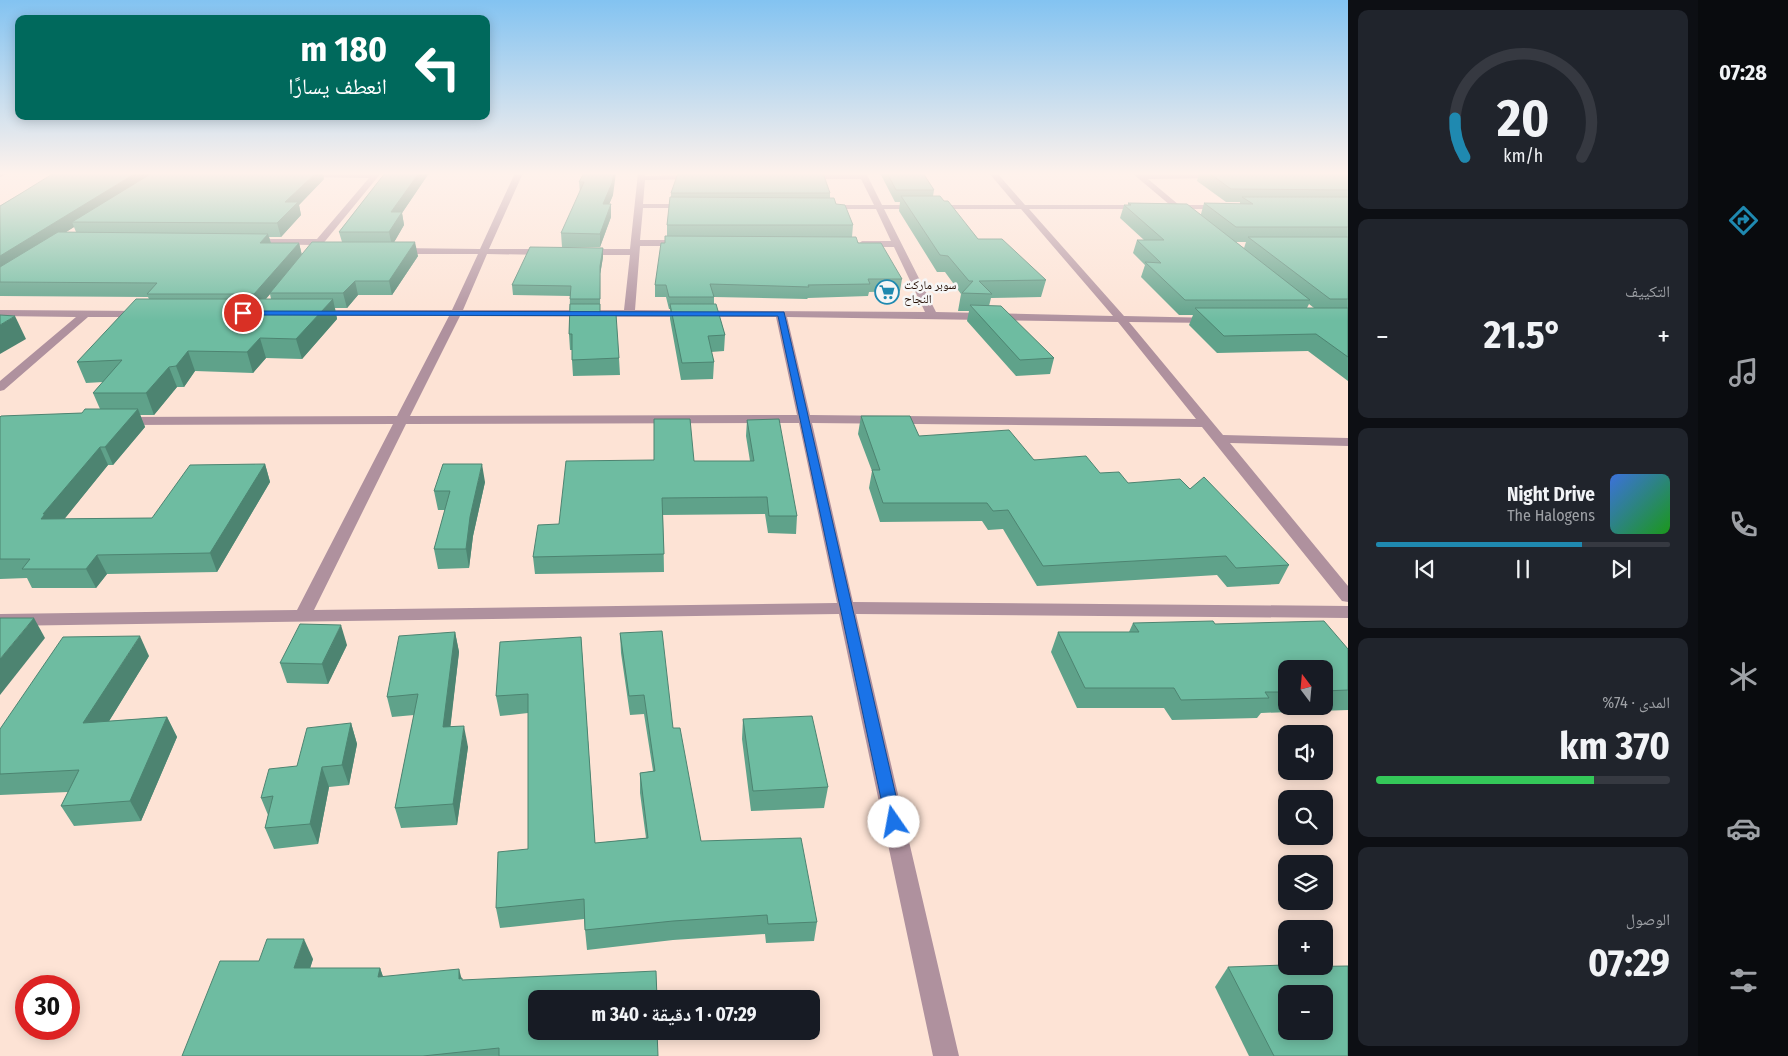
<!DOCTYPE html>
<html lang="ar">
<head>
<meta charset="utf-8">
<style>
  body { margin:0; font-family:"Fira Sans Condensed","Noto Naskh Arabic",sans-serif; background:#20242c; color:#f1f3f6; direction:rtl; height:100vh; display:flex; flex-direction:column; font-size:19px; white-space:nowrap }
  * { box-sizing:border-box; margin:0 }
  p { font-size:16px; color:#9ea1a6 }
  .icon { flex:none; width:28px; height:28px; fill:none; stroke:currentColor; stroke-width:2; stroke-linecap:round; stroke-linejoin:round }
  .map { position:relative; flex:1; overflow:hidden; direction:ltr }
  .drawer { display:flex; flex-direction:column; gap:10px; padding:10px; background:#0d0f14; width:350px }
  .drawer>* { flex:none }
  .banner { position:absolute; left:15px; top:15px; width:475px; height:105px; border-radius:10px; box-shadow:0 2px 12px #0003; direction:rtl; background:#00695c; color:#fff; overflow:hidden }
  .needle { width:32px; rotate:344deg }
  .buttons { position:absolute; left:1278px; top:660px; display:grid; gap:10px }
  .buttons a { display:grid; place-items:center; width:55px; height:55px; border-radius:10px; background:#171b24; box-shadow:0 2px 12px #0003; font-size:25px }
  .speed { position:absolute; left:15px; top:975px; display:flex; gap:10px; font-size:25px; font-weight:700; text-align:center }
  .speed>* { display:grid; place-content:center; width:65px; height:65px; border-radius:50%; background:#171b24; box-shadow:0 2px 12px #0003; line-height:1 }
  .speed .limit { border:8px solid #d22; background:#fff; color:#111 }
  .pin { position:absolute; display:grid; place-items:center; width:42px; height:42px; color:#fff; margin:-21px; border:2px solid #fff; border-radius:50%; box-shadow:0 1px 5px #0007 }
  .me { position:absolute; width:55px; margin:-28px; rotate:348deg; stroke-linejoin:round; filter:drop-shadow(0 0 4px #0008) }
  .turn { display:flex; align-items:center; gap:18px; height:105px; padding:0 20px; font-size:22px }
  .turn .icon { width:65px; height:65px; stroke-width:2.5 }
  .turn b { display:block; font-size:35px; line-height:42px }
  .big { font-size:38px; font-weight:700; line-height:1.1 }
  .drawer .card { flex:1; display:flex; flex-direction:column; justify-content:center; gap:8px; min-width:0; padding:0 18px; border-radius:10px; background:#20242c }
  .drawer .dial { align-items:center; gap:0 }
  .dial svg { height:130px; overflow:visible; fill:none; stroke:#363941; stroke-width:7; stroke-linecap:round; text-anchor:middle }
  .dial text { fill:#f1f3f6; stroke:none }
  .song { display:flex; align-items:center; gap:15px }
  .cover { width:60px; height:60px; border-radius:8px; background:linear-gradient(135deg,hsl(220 70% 55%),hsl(120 70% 35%)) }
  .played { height:5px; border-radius:2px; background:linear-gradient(90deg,#1f89b0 70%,#363941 70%) }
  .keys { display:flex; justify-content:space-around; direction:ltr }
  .heat { display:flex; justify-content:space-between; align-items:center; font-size:28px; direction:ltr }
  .charge { height:8px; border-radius:4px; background:linear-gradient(90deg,#34c759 74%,#363941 0) }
  .trip { position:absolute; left:528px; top:990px; width:292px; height:50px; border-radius:10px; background:#171b24; box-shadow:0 2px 12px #0003; font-weight:700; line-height:50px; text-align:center; direction:rtl }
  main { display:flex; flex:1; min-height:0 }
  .dock { display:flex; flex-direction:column; width:90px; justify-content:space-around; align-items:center; background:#090b0e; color:#9ea1a6 }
  .dock .icon { width:35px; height:35px }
  .dock .on { color:#1f89b0 }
  .dock b { font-size:22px; color:#f1f3f6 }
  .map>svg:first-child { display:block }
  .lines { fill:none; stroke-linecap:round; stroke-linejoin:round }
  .minor { fill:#af919e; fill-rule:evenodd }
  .wall { fill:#5fa28a; fill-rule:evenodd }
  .shaded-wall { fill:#4d8471 }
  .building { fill:#6ebca1; stroke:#4d8471; fill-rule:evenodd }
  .route { fill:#1a73e8; stroke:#114b97 }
  .labels { text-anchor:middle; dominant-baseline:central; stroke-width:5; stroke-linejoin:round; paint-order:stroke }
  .far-poi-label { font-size:12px; fill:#220c02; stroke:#f6f6f6; text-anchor:start }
</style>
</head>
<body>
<main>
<nav class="dock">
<b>07:28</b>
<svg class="icon on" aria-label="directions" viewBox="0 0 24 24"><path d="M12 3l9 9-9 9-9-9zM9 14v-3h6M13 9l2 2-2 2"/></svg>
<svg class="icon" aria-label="music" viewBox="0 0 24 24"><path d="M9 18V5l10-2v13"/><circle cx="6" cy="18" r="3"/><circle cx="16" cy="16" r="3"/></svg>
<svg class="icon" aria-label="phone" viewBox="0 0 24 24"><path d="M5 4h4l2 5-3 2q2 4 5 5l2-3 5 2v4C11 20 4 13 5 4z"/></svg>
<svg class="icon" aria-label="climate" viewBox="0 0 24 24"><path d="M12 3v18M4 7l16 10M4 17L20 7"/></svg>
<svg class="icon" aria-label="car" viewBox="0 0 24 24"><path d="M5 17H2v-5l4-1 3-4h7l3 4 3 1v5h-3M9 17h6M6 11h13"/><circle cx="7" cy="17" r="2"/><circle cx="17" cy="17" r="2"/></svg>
<svg class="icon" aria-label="filters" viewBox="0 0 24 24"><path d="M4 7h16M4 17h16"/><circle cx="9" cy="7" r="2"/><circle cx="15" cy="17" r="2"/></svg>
</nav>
<section class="drawer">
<div class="card dial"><svg viewBox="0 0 100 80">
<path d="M14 69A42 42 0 1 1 86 69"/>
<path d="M14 69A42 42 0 0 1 8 45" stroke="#1f89b0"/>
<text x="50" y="56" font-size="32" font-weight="700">20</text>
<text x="50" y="72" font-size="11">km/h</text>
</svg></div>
<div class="card"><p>التكييف</p>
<div class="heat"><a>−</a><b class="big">21.5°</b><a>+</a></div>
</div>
<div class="card">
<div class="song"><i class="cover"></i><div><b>Night Drive</b><p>The Halogens</p></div></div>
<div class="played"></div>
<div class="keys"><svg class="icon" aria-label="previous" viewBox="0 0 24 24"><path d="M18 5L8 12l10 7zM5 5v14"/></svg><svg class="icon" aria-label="pause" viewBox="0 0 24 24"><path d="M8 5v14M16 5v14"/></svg><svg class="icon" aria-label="next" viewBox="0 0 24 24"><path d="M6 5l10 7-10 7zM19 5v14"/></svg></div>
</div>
<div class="card"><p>المدى · 74%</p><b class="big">370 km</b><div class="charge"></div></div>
<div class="card"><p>الوصول</p><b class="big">07:29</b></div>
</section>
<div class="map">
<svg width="1348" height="1056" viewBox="0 0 1348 1056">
  <rect width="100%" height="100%" fill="#fde3d5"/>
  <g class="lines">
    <g class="minor">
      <polygon points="0,173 8,173 0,177"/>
      <polygon points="301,173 381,173 317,251 311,251 309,249 313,245 249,244 249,240 252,239 317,239 369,178 304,177 300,175"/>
      <path d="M 515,173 L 523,173 L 489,249 L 547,249 L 552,252 L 547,255 L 487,254 L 463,310 L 624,310 L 630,255 L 583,255 L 578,252 L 583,249 L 630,249 L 638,173 L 646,173 L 645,176 L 695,175 L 699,177 L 695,179 L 645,180 L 643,204 L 689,204 L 693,206 L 689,208 L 643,208 L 640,240 L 681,240 L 685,243 L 681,246 L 640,246 L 635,310 L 925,312 L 894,247 L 862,247 L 858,244 L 862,241 L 891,241 L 876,209 L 827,209 L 823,207 L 827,205 L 874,205 L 861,179 L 800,179 L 799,177 L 803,175 L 866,173 L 882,205 L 1016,205 L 989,173 L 997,173 L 1025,205 L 1147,205 L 1148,207 L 1144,209 L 1029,209 L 1124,316 L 1216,318 L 1217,320 L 1212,323 L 1129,322 L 1223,435 L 1348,438 L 1348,446 L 1230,443 L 1348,586 L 1348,602 L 1342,601 L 1202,427 L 812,423 L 853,602 L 1348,606 L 1348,618 L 856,614 L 959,1056 L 933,1056 L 839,614 L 0,626 L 0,614 L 297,610 L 393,424 L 121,425 L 115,421 L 121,417 L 397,416 L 449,316 L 317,316 L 312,313 L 317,310 L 452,310 L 478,254 L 398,254 L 393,251 L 398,248 L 480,249 ZM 884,209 L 1021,209 L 1113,316 L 936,312 ZM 460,316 L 776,317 L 797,415 L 410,416 ZM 787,317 L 1118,322 L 1196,419 L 810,415 ZM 799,423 L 837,603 L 314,610 L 406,424 Z"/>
      <polygon points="1132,173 1222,174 1222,178 1219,178 1148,179 1179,205 1224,205 1228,207 1224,209 1185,209 1181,212 1168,207 1170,205"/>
      <polygon points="0,310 142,311 147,314 142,317 88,317 4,390 0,391 0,381 76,317 0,316"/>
    </g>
  </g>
  <g class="wall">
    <path d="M 385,173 L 429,173 L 402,213 L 404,225 L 394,242 L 418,256 L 392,295 L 358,295 L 347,308 L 335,308 L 337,319 L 302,359 L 266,358 L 253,373 L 195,371 L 184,387 L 177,387 L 154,415 L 140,415 L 145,427 L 113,465 L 108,465 L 64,519 L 152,518 L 265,464 L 270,482 L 217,572 L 107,574 L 96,588 L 32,588 L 27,578 L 0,579 L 0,417 L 82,413 L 100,409 L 93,393 L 103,382 L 86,383 L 77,362 L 149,299 L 148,297 L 0,296 L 0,206 L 20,194 L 324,179 L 299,205 L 301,215 L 281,237 L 269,237 L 271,243 L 299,243 L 302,255 L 342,242 L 339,232 ZM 74,227 L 76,232 L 66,232 ZM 270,294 L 271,299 L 266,299 Z"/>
    <polygon points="584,173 613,195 609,204 611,204 611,217 600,247 562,247 561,233 580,193 579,182"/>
    <polygon points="880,173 923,173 934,190 933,196 944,201 978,239 1046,280 1041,297 991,298 989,306 1054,358 1050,374 1016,376 967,321 969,311 958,311 961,294 945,272 937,272 899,211 900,202 895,202"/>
    <path d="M 1199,173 L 1348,173 L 1348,381 L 1308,351 L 1217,353 L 1189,325 L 1193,315 L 1179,315 L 1141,277 L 1145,265 L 1133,253 L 1137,240 L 1144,240 L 1120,218 L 1124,205 L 1128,205 L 1128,203 L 1201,214 L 1204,203 L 1240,204 L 1240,202 L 1226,202 L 1197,181 ZM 1236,242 L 1246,242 L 1244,248 ZM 1309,304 L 1314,308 L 1307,308 Z"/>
    <polygon points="671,193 830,193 830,198 836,204 853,225 852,237 902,279 900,291 869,292 868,296 808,298 807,299 714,297 714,304 725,335 724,351 711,352 714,362 713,379 681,380 670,319 670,309 669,309 666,297 655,297 655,285 667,236 667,225 671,197"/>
    <polygon points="603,257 600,275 600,315 619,358 620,375 573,376 572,360 572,350 570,350 569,334 570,296 513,295 512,285"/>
    <polygon points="861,416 919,436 1100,473 1128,483 1190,489 1289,565 1279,584 1227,587 1217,575 1037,586 1003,529 988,530 982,521 880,522 869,488 872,471 858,434"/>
    <polygon points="747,420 797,516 796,534 768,533 765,514 663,515 664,572 535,574 533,557 559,524 694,461 750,461 746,436"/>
    <polygon points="485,482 473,536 469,568 438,569 434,549 445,510 438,510 434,491"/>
    <path d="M 1133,623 L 1215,624 L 1348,649 L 1348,710 L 1261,713 L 1257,718 L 1172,720 L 1164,708 L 1077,708 L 1051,652 L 1058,632 L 1129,632 ZM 1286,669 L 1324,669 L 1324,706 L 1286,706 Z"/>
    <polygon points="455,632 459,652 450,727 468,747 457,825 401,828 395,808 414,715 392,717 387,697"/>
    <polygon points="620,633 673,728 701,841 817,922 814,941 766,943 765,934 673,940 587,950 584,919 500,928 496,908 528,849 528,713 500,716 496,696 581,637 595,843 646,838 640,793 640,773 653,771 644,714 630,715 621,653"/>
    <polygon points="347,645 328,684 287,683 280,663"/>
    <polygon points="149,656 109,721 167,717 177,737 141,821 74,826 61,806 68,792 0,795 0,729"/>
    <polygon points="743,719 828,787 824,808 751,811 742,739"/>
    <polygon points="351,723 357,744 349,785 329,787 318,844 274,849 265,828 268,815 261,798 297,766"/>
    <polygon points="313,959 310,968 380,968 383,977 462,980 658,1056 182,1056 259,961"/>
    <polygon points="1228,967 1286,967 1348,1056 1249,1056 1215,987"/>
  </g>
  <g class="shaded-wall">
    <polygon points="136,173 158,173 72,222 74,227 0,274 0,256"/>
    <polygon points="316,173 323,173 324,179 299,205 301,215 281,237 277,223 285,202"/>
    <polygon points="419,173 429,173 402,213 404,225 392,246 389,232 391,212"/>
    <polygon points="614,173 616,173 613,195 604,217 603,204"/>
    <polygon points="611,204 611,217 600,247 600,234"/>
    <polygon points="268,234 272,247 260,243"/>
    <polygon points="415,242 418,256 392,295 389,281"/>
    <polygon points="299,243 302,256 270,293 270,294 258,308 254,294"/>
    <polygon points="603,248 603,257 600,275 601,309 600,266"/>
    <polygon points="355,281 358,295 347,308 343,293"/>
    <polygon points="333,299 337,319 302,359 296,339"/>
    <polygon points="15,316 26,339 0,354 0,325"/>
    <polygon points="260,338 266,358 253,373 247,352"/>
    <polygon points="188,351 195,371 184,387 176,366"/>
    <polygon points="169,367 177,387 154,415 146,393"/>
    <polygon points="138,409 145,427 113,465 105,447"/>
    <polygon points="100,447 108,465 54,532 41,519 43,514"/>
    <polygon points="265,464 270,482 217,572 210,553"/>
    <polygon points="482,464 485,482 473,536 469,568 466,549 470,517"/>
    <polygon points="97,555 107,574 96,588 86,569"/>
    <polygon points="34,618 45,638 0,695 0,659"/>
    <polygon points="341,625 347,645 328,684 322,664"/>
    <polygon points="455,632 459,652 448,748 443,727"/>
    <polygon points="140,636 149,656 95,744 83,723"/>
    <polygon points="167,717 177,737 141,821 130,801"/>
    <polygon points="351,723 357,744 349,785 342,765"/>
    <polygon points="464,726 468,747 457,825 453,804"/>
    <polygon points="322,767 329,787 318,844 310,824"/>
    <polygon points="304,939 313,959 304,988 294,968"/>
    <polygon points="380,968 387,988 378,977"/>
    <polygon points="459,969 467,998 459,979"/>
  </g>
  <g class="building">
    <polygon points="54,173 136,173 0,256 0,206 20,194"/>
    <polygon points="152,173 316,173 285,202 298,202 277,223 72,222"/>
    <polygon points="385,173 419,173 391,212 402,212 389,232 339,232"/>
    <polygon points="584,173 614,173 612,183 603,204 611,204 600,234 561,233 584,182 579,182"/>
    <polygon points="678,173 823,173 830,193 671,193"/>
    <polygon points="887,173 923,173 934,190 896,190"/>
    <polygon points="1209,173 1348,173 1348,190 1231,189"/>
    <polygon points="901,196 940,196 944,201 948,201 978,239 1002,239 1046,280 979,281 992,294 962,293 973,281 969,281 948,256 940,255"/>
    <polygon points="670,197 834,198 836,204 845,205 853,225 667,225"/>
    <polygon points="1242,197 1348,197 1348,227 1236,227 1204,203 1253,204"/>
    <polygon points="1128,203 1187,204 1310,300 1185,300 1145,262 1161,263 1137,240 1164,240 1124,205 1131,205"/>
    <polygon points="58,232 268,234 260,243 299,243 254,294 147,294 157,283 0,282 0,267"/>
    <polygon points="665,236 856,237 858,243 881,243 902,279 868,279 870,284 808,285 809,287 710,284 714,297 669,297 666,285 655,285 661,243 665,243"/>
    <polygon points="1248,237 1348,237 1348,299 1330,299"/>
    <polygon points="312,242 415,242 389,281 355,281 343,293 270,293"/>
    <polygon points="530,247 603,248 600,266 600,299 570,299 571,286 512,285"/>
    <polygon points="136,299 333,299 296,339 260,338 247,352 188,351 176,366 169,367 146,393 93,393 122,360 77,362"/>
    <polygon points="570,304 600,304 600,315 616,314 619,358 572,360 572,334 569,334"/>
    <polygon points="670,304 716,304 725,335 708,336 714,362 682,363"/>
    <polygon points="970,305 1001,306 1054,358 1020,360"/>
    <polygon points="1195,308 1348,308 1348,357 1316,334 1224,336"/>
    <polygon points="0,315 15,316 0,325"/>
    <polygon points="85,409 138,409 105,447 100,447 43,514 45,514 41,519 152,518 190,465 265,464 210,553 97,555 86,569 22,569 30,559 0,559 0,417 1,416 82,413"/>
    <polygon points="861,416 910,416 919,436 1009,430 1034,460 1086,456 1100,473 1119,472 1128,483 1180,479 1190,489 1204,477 1289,565 1236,568 1226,556 1043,566 1008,510 993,511 987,503 883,503 872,470 880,470"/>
    <polygon points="654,419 690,419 694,461 754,461 747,420 779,419 797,516 769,516 767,497 662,498 664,554 533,557 538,525 559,524 566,461 654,460"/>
    <polygon points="443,464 482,464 470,517 466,549 434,549 450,491 434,491"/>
    <polygon points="0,618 34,618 0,659"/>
    <polygon points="1213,621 1215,624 1324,621 1348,649 1348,690 1324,691 1324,669 1286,669 1286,692 1265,692 1269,698 1181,700 1174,688 1085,688 1058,632 1139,632 1133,623"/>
    <polygon points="300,624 341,625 322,664 280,663"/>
    <polygon points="662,631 673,728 680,728 701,841 801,838 817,922 768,924 767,915 673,921 585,930 584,899 496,908 498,852 528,849 528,694 496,696 500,642 581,637 595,843 648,838 640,773 655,771 644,695 629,696 620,633"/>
    <polygon points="455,632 443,727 464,726 453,804 395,808 418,694 387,697 399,636"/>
    <polygon points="140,636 83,723 167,717 130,801 61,806 79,770 0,774 0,729 63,637"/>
    <polygon points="812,716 828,787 753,791 743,719"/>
    <polygon points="351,723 342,765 322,767 310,824 265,828 273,796 261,798 269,769 297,766 307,728"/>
    <polygon points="267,939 304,939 294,968 380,968 378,977 459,969 459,979 462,978 462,980 656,971 657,999 536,999 536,1031 657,1031 658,1056 499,1056 499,1048 423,1056 182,1056 220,961 259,961"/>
    <path d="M 1284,965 L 1286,967 L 1348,966 L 1348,1056 L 1274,1056 L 1228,967 ZM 1286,994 L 1324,994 L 1324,1031 L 1286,1031 Z"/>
  </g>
  <linearGradient id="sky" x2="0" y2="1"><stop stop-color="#83c3f1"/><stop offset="0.54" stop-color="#fef2ec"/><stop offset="1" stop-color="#fef2ec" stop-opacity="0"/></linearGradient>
  <rect width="1348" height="321" fill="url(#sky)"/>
  <polygon class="route" points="240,311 784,312 902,822 900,827 894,829 888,827 886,822 778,316 243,315 239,313"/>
  <defs>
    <g id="supermarket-ring" transform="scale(1.25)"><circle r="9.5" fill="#f6f6f6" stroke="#1f89b0" stroke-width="1.5"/><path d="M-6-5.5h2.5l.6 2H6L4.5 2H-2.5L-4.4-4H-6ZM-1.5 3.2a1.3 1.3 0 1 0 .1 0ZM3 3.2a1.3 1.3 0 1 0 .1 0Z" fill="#1f89b0"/></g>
  </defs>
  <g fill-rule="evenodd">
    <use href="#supermarket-ring" x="887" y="292"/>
  </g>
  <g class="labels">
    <g class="far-poi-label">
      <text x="904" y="285">سوبر ماركت<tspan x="904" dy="14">النجاح</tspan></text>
    </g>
  </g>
</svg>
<div class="buttons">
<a><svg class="needle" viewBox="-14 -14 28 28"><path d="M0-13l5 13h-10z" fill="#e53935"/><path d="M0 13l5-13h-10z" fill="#9ea1a6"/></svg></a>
<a><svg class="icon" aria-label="sound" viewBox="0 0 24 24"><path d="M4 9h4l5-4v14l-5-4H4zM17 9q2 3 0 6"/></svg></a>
<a><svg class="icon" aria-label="search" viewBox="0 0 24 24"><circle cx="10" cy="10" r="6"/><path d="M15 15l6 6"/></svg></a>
<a><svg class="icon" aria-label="layers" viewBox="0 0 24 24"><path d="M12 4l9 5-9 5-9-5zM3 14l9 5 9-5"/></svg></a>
<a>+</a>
<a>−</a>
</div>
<div class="speed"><div class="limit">30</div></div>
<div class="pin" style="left:243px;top:313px;background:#d93025"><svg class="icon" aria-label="arrive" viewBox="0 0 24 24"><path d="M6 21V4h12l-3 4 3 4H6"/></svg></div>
<svg class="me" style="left:894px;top:822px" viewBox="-20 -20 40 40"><circle r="19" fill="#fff"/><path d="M0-13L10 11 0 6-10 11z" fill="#1a73e8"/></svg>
<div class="trip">07:29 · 1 دقيقة · 340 m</div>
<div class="banner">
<div class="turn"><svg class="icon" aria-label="left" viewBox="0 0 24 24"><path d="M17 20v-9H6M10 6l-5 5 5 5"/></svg><div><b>180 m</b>انعطف يسارًا</div></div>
</div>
</div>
</main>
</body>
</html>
